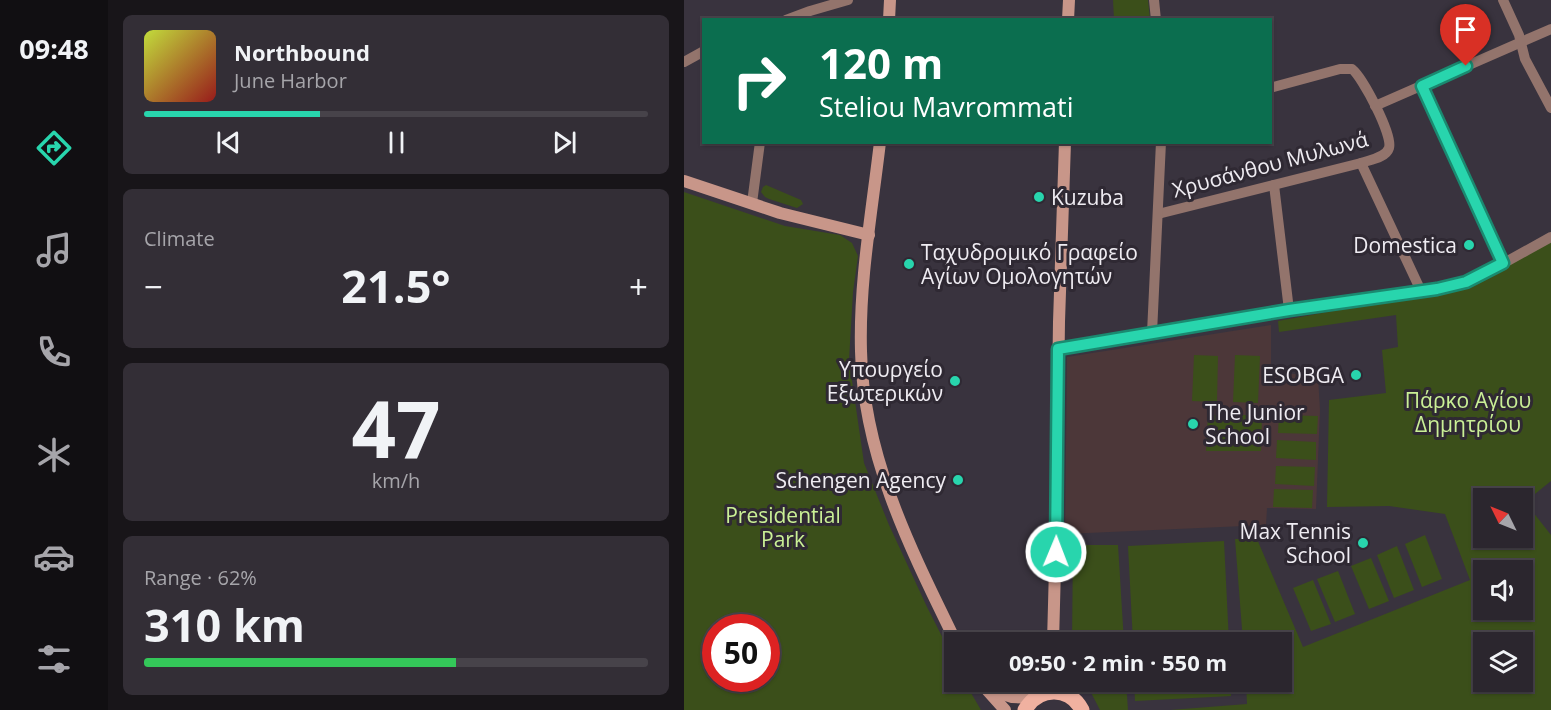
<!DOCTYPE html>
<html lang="en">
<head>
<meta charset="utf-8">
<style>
  body { margin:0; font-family:"Open Sans",sans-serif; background:#332e36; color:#f1f3f6; height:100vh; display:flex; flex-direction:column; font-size:22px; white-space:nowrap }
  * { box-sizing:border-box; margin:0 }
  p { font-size:20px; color:#a6a5aa }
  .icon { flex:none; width:33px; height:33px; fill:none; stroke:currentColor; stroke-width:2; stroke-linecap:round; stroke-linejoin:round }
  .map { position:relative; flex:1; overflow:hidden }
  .drawer { display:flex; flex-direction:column; gap:15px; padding:15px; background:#181519; width:576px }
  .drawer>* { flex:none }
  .hud { position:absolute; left:18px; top:18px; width:570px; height:126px; border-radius:0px; box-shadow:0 2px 4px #0004,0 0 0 2px #47434a; background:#0b6e4f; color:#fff; overflow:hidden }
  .needle { width:39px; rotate:313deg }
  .controls { position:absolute; left:789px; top:488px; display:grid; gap:12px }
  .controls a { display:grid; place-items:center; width:60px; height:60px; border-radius:0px; background:#2b262e; box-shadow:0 2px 4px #0004,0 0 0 2px #47434a; font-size:30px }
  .speed { position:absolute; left:18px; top:614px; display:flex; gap:12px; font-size:30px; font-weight:700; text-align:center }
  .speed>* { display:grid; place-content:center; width:78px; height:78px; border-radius:50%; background:#2b262e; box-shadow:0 2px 4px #0004,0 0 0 2px #47434a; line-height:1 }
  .speed .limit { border:9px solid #d22; background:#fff; color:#111 }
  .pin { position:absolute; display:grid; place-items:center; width:51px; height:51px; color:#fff; margin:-62px -26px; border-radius:50% 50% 50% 0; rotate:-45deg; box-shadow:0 0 6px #0007 }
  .pin .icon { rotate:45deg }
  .me { position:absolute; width:66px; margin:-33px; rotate:1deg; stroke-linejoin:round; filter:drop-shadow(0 0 4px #0008) }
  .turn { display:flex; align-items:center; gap:21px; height:126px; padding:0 18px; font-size:27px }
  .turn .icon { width:78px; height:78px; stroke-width:2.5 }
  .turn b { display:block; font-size:42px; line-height:51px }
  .big { font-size:45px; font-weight:700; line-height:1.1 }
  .drawer .tile { flex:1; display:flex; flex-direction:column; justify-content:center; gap:9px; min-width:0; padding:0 21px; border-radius:9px; background:#332e36 }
  .drawer .dial { align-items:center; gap:0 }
  .dial b { font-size:78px; line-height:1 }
  .song { display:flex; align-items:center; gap:18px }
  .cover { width:72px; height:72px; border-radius:9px; background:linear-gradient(135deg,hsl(70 70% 55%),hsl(0 70% 35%)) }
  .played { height:6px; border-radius:3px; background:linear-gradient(90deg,#28d5ad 35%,#47434a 35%) }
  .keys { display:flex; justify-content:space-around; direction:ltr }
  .heat { display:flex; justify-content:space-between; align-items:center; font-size:33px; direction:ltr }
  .charge { height:9px; border-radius:4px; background:linear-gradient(90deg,#34c759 62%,#47434a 0) }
  .trip { position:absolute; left:260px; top:632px; width:348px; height:60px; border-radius:0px; background:#2b262e; box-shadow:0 2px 4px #0004,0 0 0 2px #47434a; font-weight:700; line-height:60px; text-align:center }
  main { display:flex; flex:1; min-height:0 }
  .menu { display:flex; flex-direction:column; width:108px; justify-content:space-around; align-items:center; background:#110f12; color:#a6a5aa }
  .menu .icon { width:42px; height:42px }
  .menu .active { color:#28d5ad }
  .menu b { font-size:27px; color:#f1f3f6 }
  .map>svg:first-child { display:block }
  .education { fill:#4c3739 }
  .green { fill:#3b4f1a; fill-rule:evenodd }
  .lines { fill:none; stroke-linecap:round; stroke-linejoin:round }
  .street { stroke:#93746c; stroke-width:10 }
  .secondary { stroke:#c89689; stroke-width:12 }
  .primary { stroke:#f0b1a0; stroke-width:15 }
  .route-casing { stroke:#1a8a70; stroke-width:15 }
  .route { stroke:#28d5ad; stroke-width:10 }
  .poi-dot { fill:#28d5ad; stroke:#2f2933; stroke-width:2 }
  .labels { text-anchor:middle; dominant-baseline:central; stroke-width:6; stroke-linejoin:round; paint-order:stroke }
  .street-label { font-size:21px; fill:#efecf2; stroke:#2f2933 }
  .poi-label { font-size:21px; fill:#efecf2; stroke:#2f2933; text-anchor:end }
  .park-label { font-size:21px; fill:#caf096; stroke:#2f2933 }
</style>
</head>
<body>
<main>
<nav class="menu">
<b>09:48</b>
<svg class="icon active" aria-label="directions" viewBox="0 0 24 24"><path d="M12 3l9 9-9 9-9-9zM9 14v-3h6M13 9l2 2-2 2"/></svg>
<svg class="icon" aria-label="music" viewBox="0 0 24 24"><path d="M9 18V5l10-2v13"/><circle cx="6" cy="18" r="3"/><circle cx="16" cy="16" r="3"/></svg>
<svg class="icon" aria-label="phone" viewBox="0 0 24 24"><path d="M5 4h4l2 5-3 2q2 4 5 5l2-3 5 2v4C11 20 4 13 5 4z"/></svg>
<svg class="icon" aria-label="climate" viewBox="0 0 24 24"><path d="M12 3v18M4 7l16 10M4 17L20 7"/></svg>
<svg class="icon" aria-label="car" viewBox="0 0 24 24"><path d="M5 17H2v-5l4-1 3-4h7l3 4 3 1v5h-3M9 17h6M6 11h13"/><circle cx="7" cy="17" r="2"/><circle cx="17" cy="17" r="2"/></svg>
<svg class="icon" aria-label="filters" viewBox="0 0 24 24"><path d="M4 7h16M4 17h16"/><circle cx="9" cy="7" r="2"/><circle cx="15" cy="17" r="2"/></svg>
</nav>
<section class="drawer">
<div class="tile">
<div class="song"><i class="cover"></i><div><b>Northbound</b><p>June Harbor</p></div></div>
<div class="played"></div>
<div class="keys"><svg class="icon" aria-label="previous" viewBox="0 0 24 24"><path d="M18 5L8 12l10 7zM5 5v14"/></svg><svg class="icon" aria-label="pause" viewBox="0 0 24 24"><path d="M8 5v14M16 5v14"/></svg><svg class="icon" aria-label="next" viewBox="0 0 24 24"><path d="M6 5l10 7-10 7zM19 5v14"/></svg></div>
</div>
<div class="tile"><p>Climate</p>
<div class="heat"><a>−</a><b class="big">21.5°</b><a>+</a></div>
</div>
<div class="tile dial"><b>47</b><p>km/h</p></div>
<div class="tile"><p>Range · 62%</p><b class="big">310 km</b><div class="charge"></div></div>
</section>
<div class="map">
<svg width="867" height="710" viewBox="0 0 867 710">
  <rect width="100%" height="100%" fill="#39333e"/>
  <polygon class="education" points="587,325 587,371 634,377 636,410 632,509 583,508 582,525 381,534 383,357"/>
  <g class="green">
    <polygon points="429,0 464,0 466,19 430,19"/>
    <polygon points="82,185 117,200 119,204 113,208 85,199 81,197 77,192 79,187"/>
    <path d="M 0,192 L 101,226 L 156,235 L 168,243 L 174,256 L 169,292 L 165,360 L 180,463 L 205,525 L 243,607 L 270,660 L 270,681 L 280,681 L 297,710 L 0,710 ZM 32,627 L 82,627 L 82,678 L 32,678 Z"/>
    <path d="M 867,241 L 867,481 L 841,502 L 867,535 L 867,710 L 486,710 L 563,704 L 562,681 L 597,681 L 597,642 L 559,642 L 551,539 L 573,539 L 619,647 L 786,580 L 761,514 L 705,506 L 643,507 L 645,400 L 702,393 L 698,350 L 714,347 L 712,315 L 595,332 L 594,321 L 788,286 ZM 800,498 L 838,498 L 838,537 L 800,537 ZM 800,570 L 838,570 L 838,609 L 800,609 ZM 800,642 L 838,642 L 838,681 L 800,681 Z"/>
    <polygon points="510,355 534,356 533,402 508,401"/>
    <polygon points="551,355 576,356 574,403 549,402"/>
    <polygon points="524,415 578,415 577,451 522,451"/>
    <polygon points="595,415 634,416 633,434 594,433"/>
    <polygon points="593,440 632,442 632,460 592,458"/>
    <polygon points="592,466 631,467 630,486 591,484"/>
    <polygon points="590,489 629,490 628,508 589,507"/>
    <polygon points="741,535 758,579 738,587 721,544"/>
    <polygon points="540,541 545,642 449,642 444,546"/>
    <polygon points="389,545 434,545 440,642 388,642"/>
    <polygon points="713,546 730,590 710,598 693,555"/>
    <polygon points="687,558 705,601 685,609 667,566"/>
    <polygon points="654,571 671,614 651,622 633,579"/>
    <polygon points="629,580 647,624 627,631 609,588"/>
    <polygon points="401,681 442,681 444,710 416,710"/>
    <polygon points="450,681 546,681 547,696 451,701"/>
  </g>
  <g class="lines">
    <g class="street">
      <polyline points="470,0 472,20"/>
      <polyline points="819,0 835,35 841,59 867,108"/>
      <polyline points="102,20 126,11 164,0"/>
      <polyline points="0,62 20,51"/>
      <polyline points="738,86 819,263"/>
      <polyline points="691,106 867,29"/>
      <polyline points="677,163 737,291"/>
      <polyline points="590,185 605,310"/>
      <polyline points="68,203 76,142"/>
      <path d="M 474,214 L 677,163 C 685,160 702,158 705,148 C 709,135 679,78 668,69 L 656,69 L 586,88"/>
      <polyline points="468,333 477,142"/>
      <polyline points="374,349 605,310 769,286 791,279 867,237"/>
    </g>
    <g class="secondary">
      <polyline points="205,20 206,0"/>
      <polyline points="384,20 385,0"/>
      <path d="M 196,142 C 188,211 175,282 177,351 C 179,456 227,550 272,642"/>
      <polyline points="0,181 96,213 185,235"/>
      <polyline points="369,642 372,530 375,322 381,142"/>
      <polyline points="295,681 321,710"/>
      <polyline points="380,681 387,697"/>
      <polyline points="303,689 328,697 350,698"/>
      <polyline points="358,694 361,681"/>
    </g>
    <path class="primary" d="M 341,710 C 354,687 385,685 398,710"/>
  </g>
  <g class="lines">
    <g class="route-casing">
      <polyline id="route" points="372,552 374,349 605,310 753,289 782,282 819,263 738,86 782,66"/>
    </g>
    <use href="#route" class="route"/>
  </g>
  <g class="poi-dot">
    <circle cx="355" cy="197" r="6"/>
    <circle cx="785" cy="245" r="6"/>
    <circle cx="225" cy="264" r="6"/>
    <circle cx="672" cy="375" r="6"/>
    <circle cx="271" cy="381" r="6"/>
    <circle cx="509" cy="424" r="6"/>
    <circle cx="274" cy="480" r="6"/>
    <circle cx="679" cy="543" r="6"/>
  </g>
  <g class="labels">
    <g class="street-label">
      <text transform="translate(586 164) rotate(-15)">Χρυσάνθου Μυλωνά</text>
    </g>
    <g class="poi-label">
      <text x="367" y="197" text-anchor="start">Kuzuba</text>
      <text x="773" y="245">Domestica</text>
      <text x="237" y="252" text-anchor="start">Ταχυδρομικό Γραφείο<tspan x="237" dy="24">Αγίων Ομολογητών</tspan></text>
      <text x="259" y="369">Υπουργείο<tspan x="259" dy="24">Εξωτερικών</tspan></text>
      <text x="660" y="375">ESOBGA</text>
      <text x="521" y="412" text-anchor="start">The Junior<tspan x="521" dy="24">School</tspan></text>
      <text x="262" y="480">Schengen Agency</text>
      <text x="667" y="531">Max Tennis<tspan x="667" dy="24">School</tspan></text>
    </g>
    <g class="park-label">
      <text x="784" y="400">Πάρκο Αγίου<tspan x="784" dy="24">Δημητρίου</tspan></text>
      <text x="99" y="515">Presidential<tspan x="99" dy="24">Park</tspan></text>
    </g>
  </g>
</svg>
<div class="controls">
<a><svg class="needle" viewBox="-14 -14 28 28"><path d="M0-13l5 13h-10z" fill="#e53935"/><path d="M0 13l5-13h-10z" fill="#a6a5aa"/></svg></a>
<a><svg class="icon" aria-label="sound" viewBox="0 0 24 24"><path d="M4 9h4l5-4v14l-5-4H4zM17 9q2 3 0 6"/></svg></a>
<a><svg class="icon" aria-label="layers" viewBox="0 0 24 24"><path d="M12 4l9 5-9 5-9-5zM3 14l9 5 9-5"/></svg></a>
</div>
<div class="speed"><div class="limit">50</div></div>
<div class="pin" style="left:782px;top:66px;background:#d93025"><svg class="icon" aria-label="arrive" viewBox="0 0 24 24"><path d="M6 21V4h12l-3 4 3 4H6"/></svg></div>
<svg class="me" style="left:372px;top:552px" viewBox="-20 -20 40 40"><circle r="17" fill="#28d5ad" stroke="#fff" stroke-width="3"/><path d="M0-11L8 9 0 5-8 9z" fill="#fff"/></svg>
<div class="trip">09:50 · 2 min · 550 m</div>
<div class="hud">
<div class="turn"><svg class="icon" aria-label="right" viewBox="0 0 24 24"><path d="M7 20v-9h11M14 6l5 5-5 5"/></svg><div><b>120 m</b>Steliou Mavrommati</div></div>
</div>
</div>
</main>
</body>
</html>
